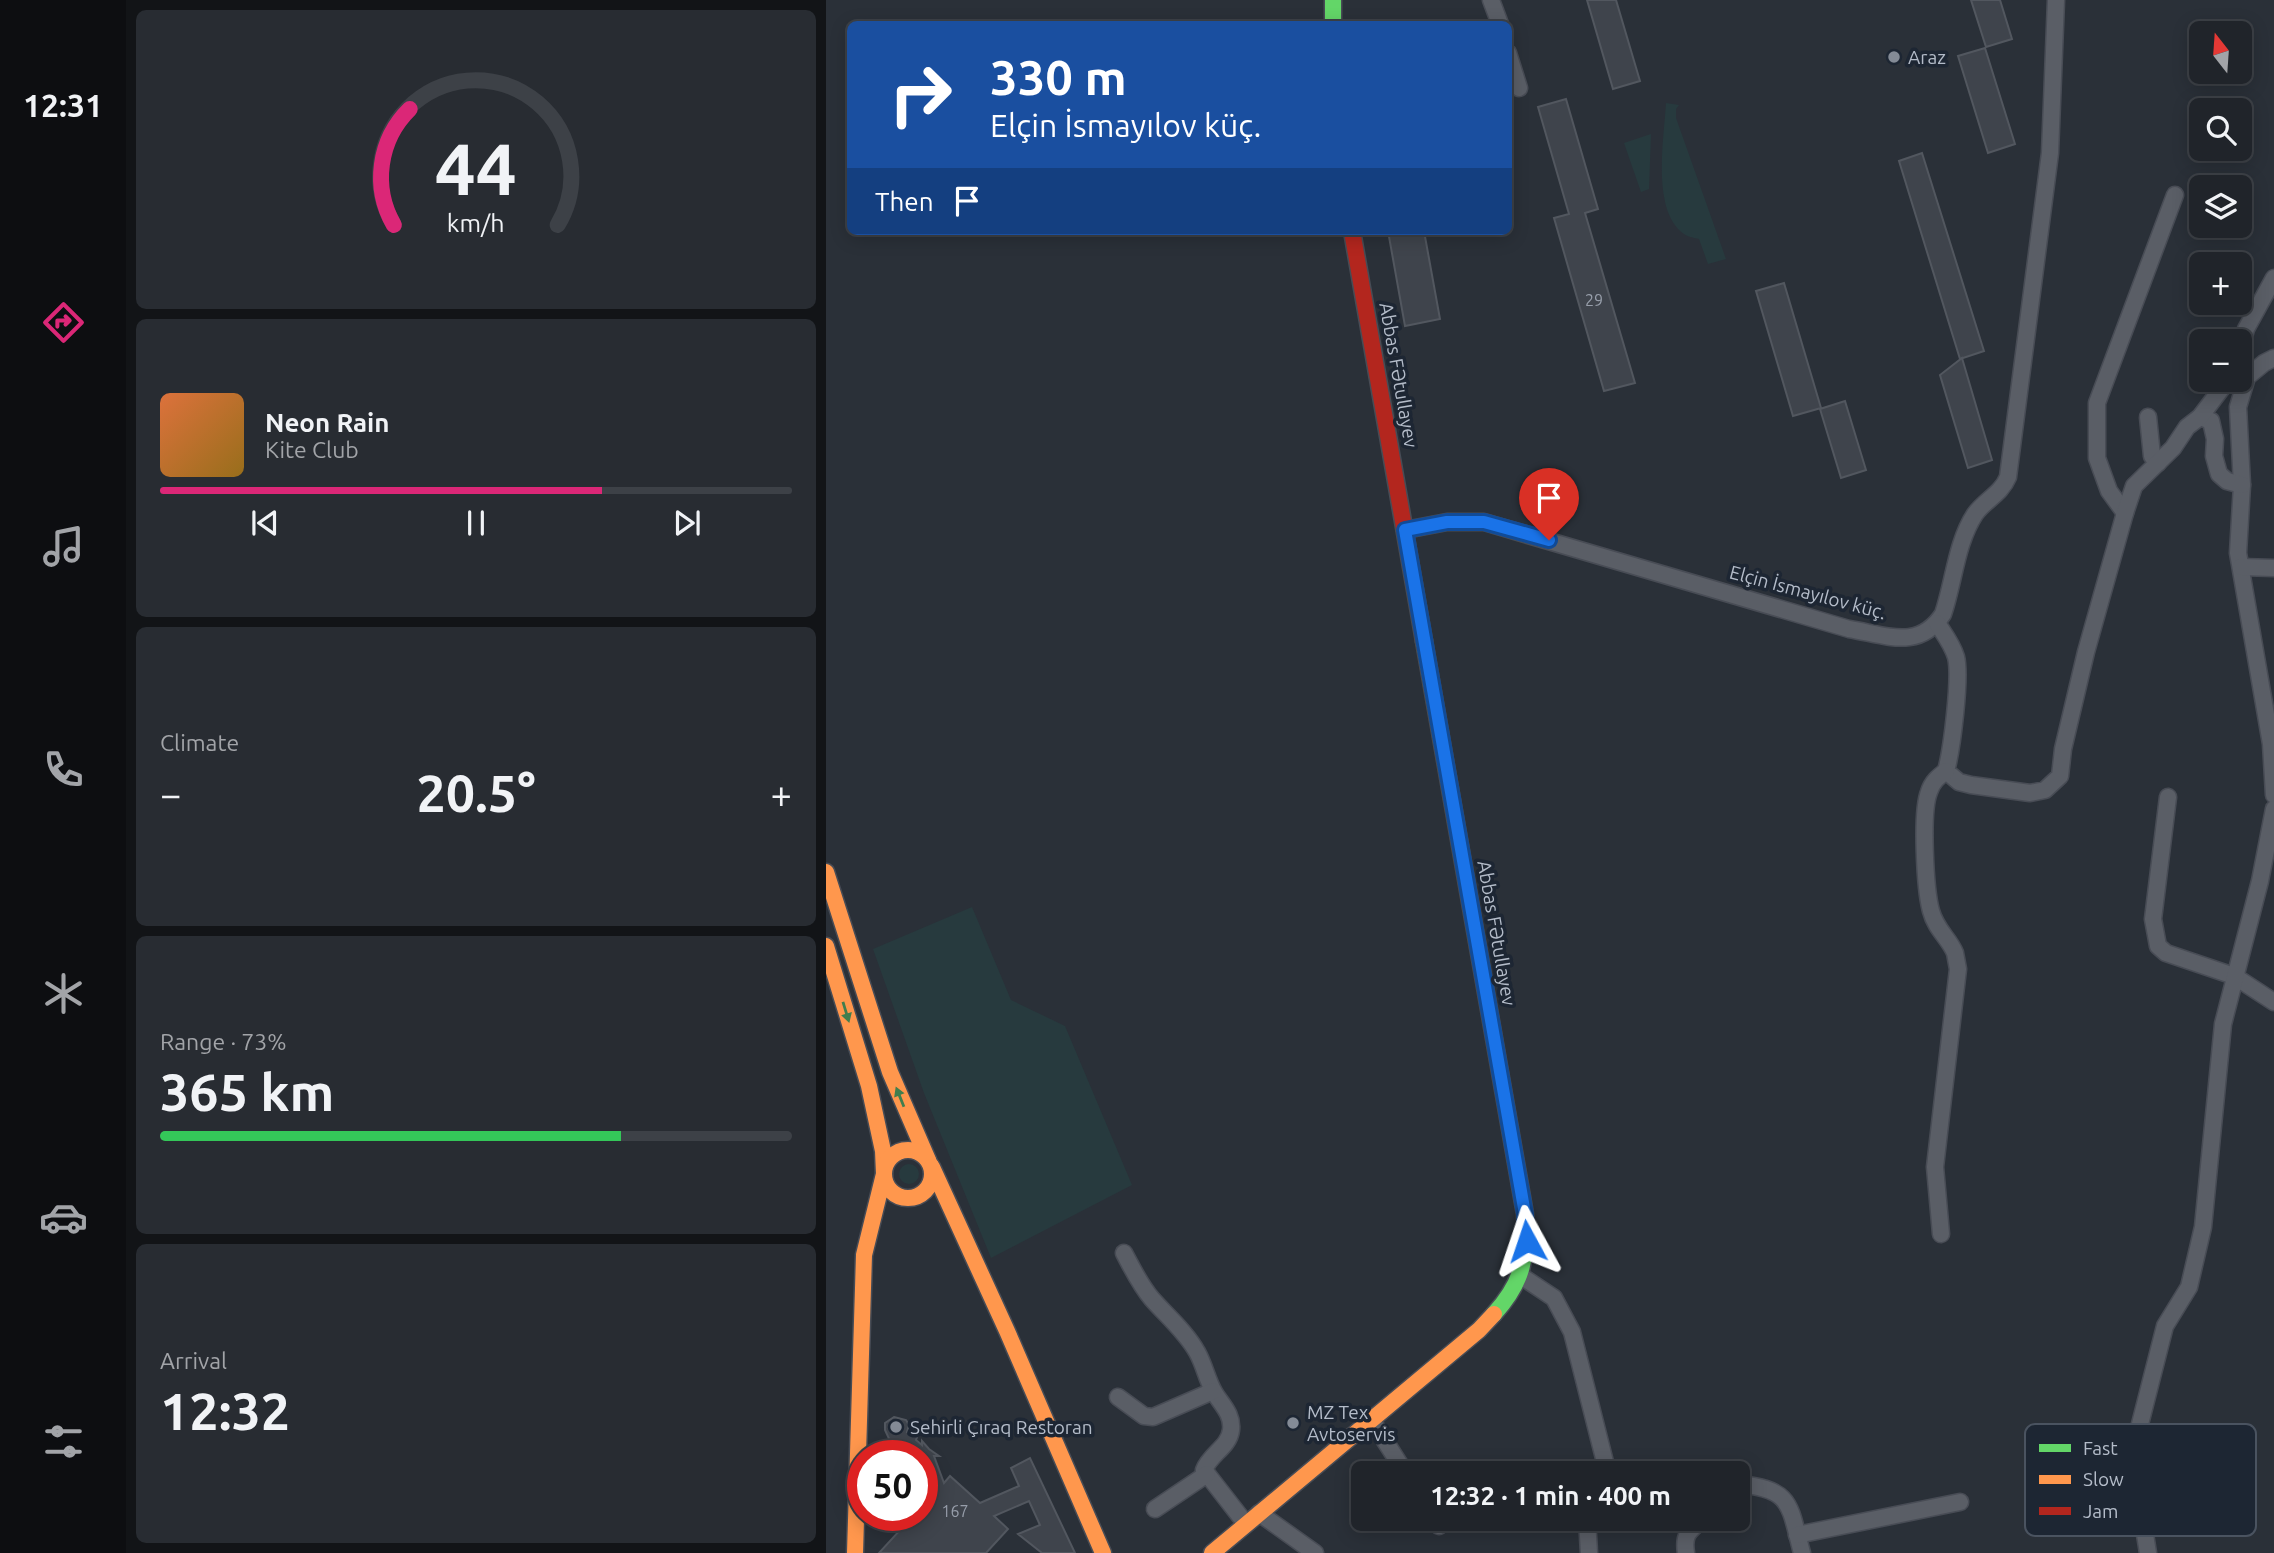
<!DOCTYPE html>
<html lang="en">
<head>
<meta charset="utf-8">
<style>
  body { margin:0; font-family:Ubuntu,sans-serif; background:#282c32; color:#f1f3f6; height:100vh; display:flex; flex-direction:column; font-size:26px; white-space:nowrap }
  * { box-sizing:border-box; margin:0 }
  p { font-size:23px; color:#a2a4a8 }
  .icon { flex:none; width:38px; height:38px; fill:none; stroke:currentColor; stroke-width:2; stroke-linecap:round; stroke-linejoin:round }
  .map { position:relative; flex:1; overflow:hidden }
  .panel { display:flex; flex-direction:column; gap:10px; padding:10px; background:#121417; width:700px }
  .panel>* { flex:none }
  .top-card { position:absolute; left:21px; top:21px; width:665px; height:214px; border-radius:10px; box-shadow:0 4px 18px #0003,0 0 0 2px #3d4147; background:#1a4fa0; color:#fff; overflow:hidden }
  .needle { width:46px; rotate:343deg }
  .tools { position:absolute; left:1363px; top:21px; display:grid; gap:14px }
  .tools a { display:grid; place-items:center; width:63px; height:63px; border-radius:10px; background:#20242a; box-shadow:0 4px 18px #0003,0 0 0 2px #3d4147; font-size:35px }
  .speed { position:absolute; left:21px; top:1440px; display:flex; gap:14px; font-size:35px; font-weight:700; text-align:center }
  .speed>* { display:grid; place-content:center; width:91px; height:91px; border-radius:50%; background:#20242a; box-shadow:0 4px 18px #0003,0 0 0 2px #3d4147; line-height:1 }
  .speed .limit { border:10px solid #d22; background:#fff; color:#111 }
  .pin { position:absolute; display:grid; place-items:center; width:60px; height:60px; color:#fff; margin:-72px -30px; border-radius:50% 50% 50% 0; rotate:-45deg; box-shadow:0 0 7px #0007 }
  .pin .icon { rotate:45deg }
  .me { position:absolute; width:77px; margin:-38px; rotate:355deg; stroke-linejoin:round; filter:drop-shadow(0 0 5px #0008) }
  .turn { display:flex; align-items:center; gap:24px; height:147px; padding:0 28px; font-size:32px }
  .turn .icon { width:91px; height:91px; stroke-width:2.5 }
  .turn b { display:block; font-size:49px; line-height:60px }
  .then { display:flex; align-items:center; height:66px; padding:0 28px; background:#0003; gap:14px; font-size:26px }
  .big { font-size:52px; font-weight:700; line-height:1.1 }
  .panel .card { flex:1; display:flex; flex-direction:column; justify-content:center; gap:10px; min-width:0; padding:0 24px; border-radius:10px; background:#282c32 }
  .panel .dial { align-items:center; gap:0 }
  .dial svg { height:182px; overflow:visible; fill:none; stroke:#3d4147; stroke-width:7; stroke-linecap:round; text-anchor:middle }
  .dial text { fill:#f1f3f6; stroke:none }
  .song { display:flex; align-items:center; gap:21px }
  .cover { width:84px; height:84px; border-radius:10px; background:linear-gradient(135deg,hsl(20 70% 55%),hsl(40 70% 35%)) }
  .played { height:7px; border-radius:4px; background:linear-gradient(90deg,#db2777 70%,#3d4147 70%) }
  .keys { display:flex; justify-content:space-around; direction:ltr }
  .heat { display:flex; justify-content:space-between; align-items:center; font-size:38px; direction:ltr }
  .charge { height:10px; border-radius:5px; background:linear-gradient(90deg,#34c759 73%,#3d4147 0) }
  .trip { position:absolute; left:525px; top:1461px; width:399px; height:70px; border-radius:10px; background:#20242a; box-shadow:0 4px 18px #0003,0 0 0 2px #3d4147; font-weight:700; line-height:70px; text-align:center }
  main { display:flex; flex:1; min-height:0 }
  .dock { display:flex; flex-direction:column; width:126px; justify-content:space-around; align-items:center; background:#0d0e11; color:#a2a4a8 }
  .dock .icon { width:49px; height:49px }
  .dock .active { color:#db2777 }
  .dock b { font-size:32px; color:#f1f3f6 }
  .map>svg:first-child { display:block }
  .green { fill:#273a3e }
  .building { fill:#3f444c; stroke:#52575f; stroke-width:2 }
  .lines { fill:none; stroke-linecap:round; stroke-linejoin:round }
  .street-casing { stroke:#484c55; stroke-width:19 }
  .fast-casing { stroke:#484c55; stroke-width:19 }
  .slow-casing { stroke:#484c55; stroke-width:19 }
  .jam-casing { stroke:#484c55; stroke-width:19 }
  .street { stroke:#5a5e66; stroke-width:16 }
  .fast { stroke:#63d668; stroke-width:16 }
  .slow { stroke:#ff974d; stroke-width:16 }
  .jam { stroke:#b3261e; stroke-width:16 }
  .oneway { fill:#407e4e }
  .route-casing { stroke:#114b97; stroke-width:18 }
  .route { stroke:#1a73e8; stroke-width:12 }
  .poi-dot { fill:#848b96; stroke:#1d2633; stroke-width:2.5 }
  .labels { text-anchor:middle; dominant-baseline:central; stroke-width:7; stroke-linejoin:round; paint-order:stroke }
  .number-label { font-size:16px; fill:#979eaa }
  .poi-label { font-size:19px; fill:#b4bcc9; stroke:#1d2633; text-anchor:start }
  .street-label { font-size:19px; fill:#b4bcc9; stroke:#1d2633 }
  .key { fill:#1d2633; stroke:#4a5360; stroke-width:2 }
  .key-label { font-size:19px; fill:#b4bcc9 }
</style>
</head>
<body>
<main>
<nav class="dock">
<b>12:31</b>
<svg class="icon active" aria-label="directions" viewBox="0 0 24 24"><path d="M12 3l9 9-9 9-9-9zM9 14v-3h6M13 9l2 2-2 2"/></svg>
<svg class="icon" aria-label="music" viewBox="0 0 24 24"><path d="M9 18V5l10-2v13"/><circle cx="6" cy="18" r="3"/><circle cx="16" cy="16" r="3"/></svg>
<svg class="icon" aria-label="phone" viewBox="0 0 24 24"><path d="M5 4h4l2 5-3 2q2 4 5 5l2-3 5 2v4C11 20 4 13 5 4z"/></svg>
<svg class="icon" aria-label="climate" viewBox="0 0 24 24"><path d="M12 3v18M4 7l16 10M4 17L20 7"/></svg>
<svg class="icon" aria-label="car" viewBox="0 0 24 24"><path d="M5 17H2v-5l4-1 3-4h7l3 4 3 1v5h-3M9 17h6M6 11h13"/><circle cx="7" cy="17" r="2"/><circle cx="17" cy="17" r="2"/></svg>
<svg class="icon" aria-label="filters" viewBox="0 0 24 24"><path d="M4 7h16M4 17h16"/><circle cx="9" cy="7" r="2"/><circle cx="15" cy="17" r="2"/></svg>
</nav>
<section class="panel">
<div class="card dial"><svg viewBox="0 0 100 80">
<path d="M14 69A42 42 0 1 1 86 69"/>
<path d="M14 69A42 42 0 0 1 21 18" stroke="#db2777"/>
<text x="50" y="56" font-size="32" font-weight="700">44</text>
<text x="50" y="72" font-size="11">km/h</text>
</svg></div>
<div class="card">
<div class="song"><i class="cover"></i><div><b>Neon Rain</b><p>Kite Club</p></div></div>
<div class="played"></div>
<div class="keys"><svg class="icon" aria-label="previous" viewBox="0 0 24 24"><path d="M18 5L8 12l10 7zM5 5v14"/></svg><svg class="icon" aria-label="pause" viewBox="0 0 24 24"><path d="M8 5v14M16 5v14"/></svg><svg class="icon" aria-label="next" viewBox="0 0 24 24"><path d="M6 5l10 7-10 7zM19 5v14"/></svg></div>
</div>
<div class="card"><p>Climate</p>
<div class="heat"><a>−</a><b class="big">20.5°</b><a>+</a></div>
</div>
<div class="card"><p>Range · 73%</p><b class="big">365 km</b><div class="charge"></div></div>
<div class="card"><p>Arrival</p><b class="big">12:32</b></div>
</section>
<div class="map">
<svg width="1448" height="1553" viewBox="0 0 1448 1553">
  <rect width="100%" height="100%" fill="#2a3038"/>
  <g class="green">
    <path d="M 840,103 L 853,105 L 850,109 L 850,118 L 900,259 L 882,264 L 873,239 C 869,238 862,237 858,234 C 825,211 838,139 840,103 Z"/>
    <polygon points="825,134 823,189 815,192 798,143"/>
    <polygon points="146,907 185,1000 239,1026 306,1185 165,1258 98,1093 47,949"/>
    <circle cx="83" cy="1174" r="10"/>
  </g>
  <g class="building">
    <polygon points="761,0 790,0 814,81 787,89"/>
    <polygon points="1145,0 1174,0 1186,39 1160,47"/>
    <polygon points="1159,48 1189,144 1162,153 1132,56"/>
    <polygon points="740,99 772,209 759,213 809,383 778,391 728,218 743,214 712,107"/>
    <polygon points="1096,153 1158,351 1134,359 1073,161"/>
    <polygon points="562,231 598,231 614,319 579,326"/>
    <polygon points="958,283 995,408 967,416 930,291"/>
    <polygon points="1136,358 1166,460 1142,468 1114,375"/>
    <polygon points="1019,401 1040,470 1015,478 994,409"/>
    <polygon points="68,1417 80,1420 83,1425 81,1432 92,1435 90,1440 96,1445 96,1441 103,1449 113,1456 108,1456 118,1483 124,1476 154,1503 193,1486 185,1468 204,1458 249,1553 216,1553 192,1534 214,1525 203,1501 168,1516 182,1529 160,1553 53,1553 87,1516 96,1516 96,1456 71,1456 59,1430 59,1423"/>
  </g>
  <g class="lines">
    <g class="street-casing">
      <g id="street">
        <polyline points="665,0 674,24"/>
        <polyline points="682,53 693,88"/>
        <polyline points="1414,351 1420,329 1448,278"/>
        <polyline points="1448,358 1438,363 1421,377 1412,407 1416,485 1412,553 1445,744 1448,795"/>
        <polyline points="1322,417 1326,456 1332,463"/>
        <polyline points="1374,417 1385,421 1389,439 1388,456 1393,474 1401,481 1416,485"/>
        <polyline points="1299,513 1283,491 1271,458 1271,403 1349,195"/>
        <path d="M 579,530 L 621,522 L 658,522 L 1023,629 C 1060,635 1093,651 1117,614 C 1128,582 1130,543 1149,514 C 1159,500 1175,494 1182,477 L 1224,153 L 1230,0"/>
        <polyline points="1415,567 1448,568"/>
        <path d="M 1111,623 C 1118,634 1126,644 1130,657 C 1135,677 1126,749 1120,771 L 1133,782 L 1145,785 L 1204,793 L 1219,790 L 1234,776 L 1237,749 L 1260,652 L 1299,513 L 1308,486 L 1347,448 L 1361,427 L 1374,417 L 1402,380"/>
        <polyline points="1342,797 1327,919 1332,946 1340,953 1408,976 1448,1002"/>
        <path d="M 1115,1234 L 1109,1167 L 1132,969 C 1131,964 1130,958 1129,953 C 1123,938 1110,930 1105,911 C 1099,889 1095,812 1103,792 C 1106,782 1112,777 1120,771"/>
        <path d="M 298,1253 C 306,1268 314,1285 326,1299 C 341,1316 360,1332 371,1352 C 378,1364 381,1380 388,1392 C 395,1404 407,1414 405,1430 C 403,1447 384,1454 378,1470 L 420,1524"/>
        <polyline points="695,1276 728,1298 746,1332 781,1470 792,1474"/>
        <polyline points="292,1397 318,1416 327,1417 387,1391"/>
        <polyline points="545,1419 580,1474"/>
        <path d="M 912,1484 C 967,1489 963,1505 976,1553"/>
        <polyline points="329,1509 381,1474"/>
        <polyline points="433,1513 489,1553"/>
        <polyline points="608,1519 613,1526"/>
        <polyline points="761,1519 763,1553"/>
        <polyline points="971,1535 1134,1502"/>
        <path d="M 860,1553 C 857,1534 863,1531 877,1519"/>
        <polyline points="1322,1553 1308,1466 1313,1428 1339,1326 1363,1287 1377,1227 1397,1024 1434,881 1448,809"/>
      </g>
    </g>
    <g class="fast-casing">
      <g id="fast">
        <polyline points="507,0 507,24"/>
        <path d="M 598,641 L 699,1214 C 701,1257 698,1281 668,1314"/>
      </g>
    </g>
    <g class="slow-casing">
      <g id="slow">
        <polyline points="0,872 64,1072 102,1160"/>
        <polyline points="0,946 43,1086 57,1151 58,1174 38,1255 29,1553"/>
        <circle cx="82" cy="1174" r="24"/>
        <polyline points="106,1167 181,1331 277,1553"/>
        <polyline points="386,1553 653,1330 668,1314"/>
      </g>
    </g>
    <g class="jam-casing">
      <polyline id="jam" points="526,231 598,641"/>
    </g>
    <use href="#street" class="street"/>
    <use href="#fast" class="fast"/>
    <use href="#slow" class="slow"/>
    <use href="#jam" class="jam"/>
  </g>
  <defs><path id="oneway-solid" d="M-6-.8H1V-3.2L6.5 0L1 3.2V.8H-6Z" transform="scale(1.75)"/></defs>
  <g class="oneway">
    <use href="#oneway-solid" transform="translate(20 1012) rotate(73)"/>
    <use href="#oneway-solid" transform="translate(74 1097) rotate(-112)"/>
  </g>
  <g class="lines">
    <g class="route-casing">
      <polyline id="route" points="701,1241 699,1214 579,530 621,522 658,522 723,540"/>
    </g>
    <use href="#route" class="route"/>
  </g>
  <g class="poi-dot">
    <circle cx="1068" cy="57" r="7"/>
    <circle cx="467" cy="1423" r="7"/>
    <circle cx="70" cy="1427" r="7"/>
  </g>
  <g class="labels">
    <g class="number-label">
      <text x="768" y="300">29</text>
      <text x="129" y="1511">167</text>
    </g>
    <g class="poi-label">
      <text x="1082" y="57">Araz</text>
      <text x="481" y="1412">MZ Tex<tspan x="481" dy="22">Avtoservis</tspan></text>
      <text x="84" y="1427">Sehirli Çıraq Restoran</text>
    </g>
    <g class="street-label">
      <text transform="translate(573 375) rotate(80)">Abbas Fətullayev</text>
      <text transform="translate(982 592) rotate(15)">Elçin İsmayılov küç.</text>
      <text transform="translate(671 933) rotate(80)">Abbas Fətullayev</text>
    </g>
  </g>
  <rect x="1199" y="1424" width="231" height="112" rx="10" class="key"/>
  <rect x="1213" y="1444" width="32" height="8" fill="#63d668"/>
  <rect x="1213" y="1475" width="32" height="9" fill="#ff974d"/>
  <rect x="1213" y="1507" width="32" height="8" fill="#b3261e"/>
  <g class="key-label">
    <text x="1257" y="1455">Fast</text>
    <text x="1257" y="1486">Slow</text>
    <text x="1257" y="1518">Jam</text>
  </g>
</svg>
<div class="tools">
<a><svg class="needle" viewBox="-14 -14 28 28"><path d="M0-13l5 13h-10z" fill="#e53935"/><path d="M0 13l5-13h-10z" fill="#a2a4a8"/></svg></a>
<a><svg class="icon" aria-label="search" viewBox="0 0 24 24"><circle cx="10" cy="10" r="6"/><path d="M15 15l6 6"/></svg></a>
<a><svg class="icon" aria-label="layers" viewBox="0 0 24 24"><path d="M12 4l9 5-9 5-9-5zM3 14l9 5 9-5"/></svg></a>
<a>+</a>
<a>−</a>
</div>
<div class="speed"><div class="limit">50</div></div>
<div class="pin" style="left:723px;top:540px;background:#d93025"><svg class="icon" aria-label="arrive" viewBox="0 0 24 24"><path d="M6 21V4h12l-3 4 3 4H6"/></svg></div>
<svg class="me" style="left:701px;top:1241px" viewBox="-20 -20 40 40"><path d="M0-17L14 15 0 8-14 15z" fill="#1a73e8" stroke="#fff" stroke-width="4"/></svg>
<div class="trip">12:32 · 1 min · 400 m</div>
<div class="top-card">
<div class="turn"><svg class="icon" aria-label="right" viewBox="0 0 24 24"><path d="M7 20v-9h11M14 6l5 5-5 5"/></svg><div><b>330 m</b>Elçin İsmayılov küç.</div></div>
<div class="then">Then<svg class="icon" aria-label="arrive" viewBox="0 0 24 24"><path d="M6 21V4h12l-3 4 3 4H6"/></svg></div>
</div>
</div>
</main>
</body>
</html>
